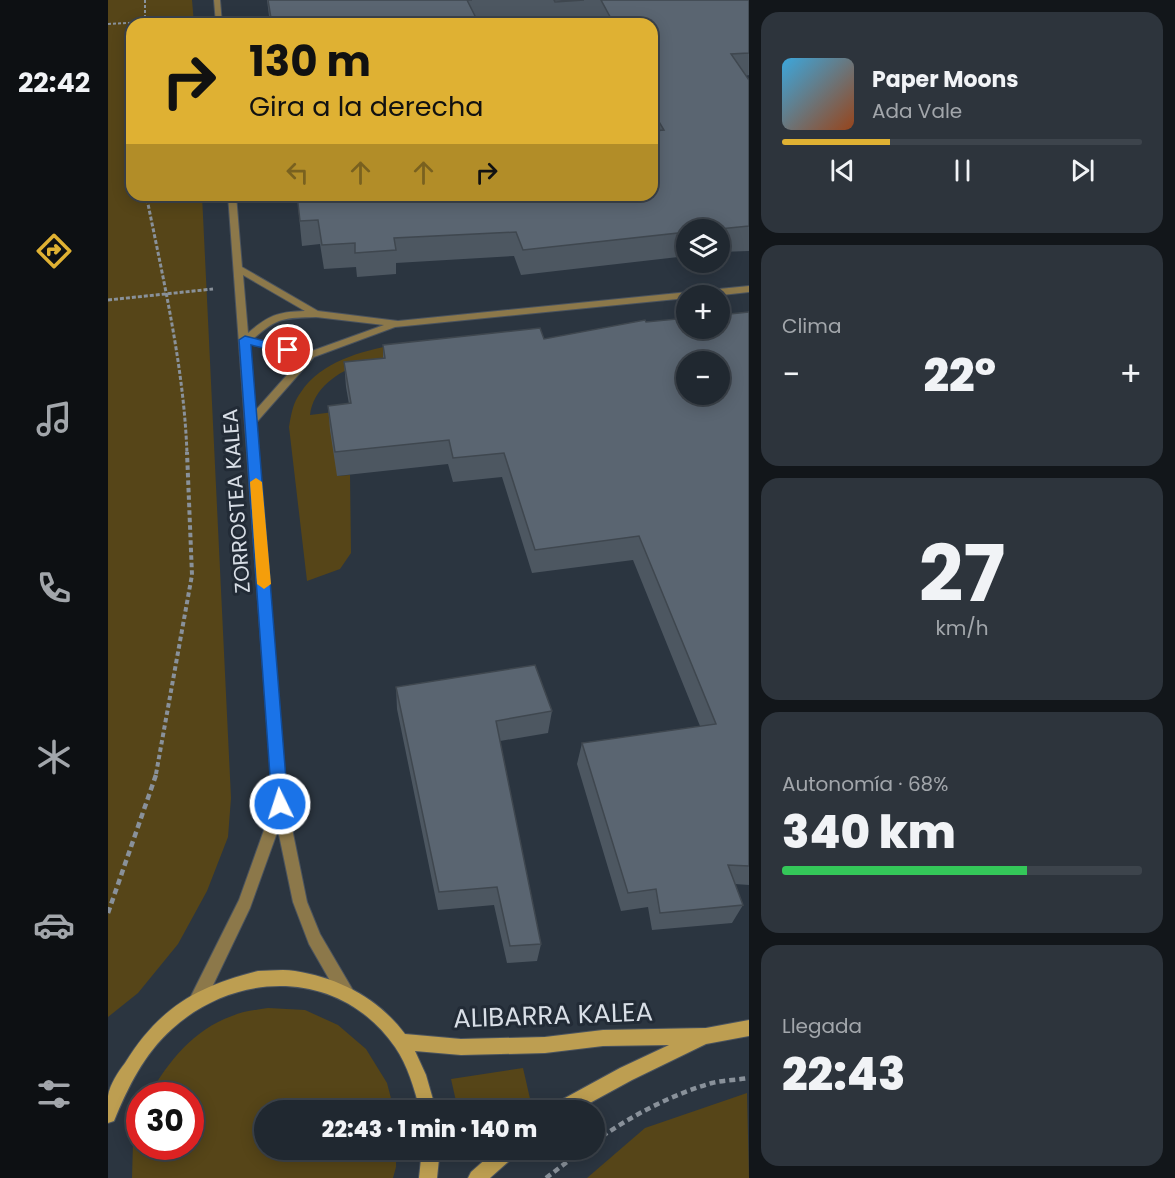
<!DOCTYPE html>
<html lang="es">
<head>
<meta charset="utf-8">
<style>
  body { margin:0; font-family:Poppins,sans-serif; background:#2d343c; color:#f1f3f6; height:100vh; display:flex; flex-direction:column; font-size:22px; white-space:nowrap }
  * { box-sizing:border-box; margin:0 }
  p { font-size:20px; color:#a2a6ab }
  .icon { flex:none; width:33px; height:33px; fill:none; stroke:currentColor; stroke-width:2; stroke-linecap:round; stroke-linejoin:round }
  .map { position:relative; flex:1; overflow:hidden }
  .drawer { display:flex; flex-direction:column; gap:12px; padding:12px; background:#12161a; width:426px }
  .drawer>* { flex:none }
  .guide { position:absolute; left:18px; top:18px; width:532px; height:183px; border-radius:18px; box-shadow:0 3px 15px #0003,0 0 0 2px #3d444c; background:#dfb133; color:#111; overflow:hidden }
  .controls { position:absolute; left:568px; top:219px; display:grid; gap:12px }
  .controls a { display:grid; place-items:center; width:54px; height:54px; border-radius:50%; background:#202830; box-shadow:0 3px 15px #0003,0 0 0 2px #3d444c; font-size:30px }
  .speed { position:absolute; left:18px; top:1082px; display:flex; gap:12px; font-size:30px; font-weight:700; text-align:center }
  .speed>* { display:grid; place-content:center; width:78px; height:78px; border-radius:50%; background:#202830; box-shadow:0 3px 15px #0003,0 0 0 2px #3d444c; line-height:1 }
  .speed .limit { border:9px solid #d22; background:#fff; color:#111 }
  .pin { position:absolute; display:grid; place-items:center; width:51px; height:51px; color:#fff; margin:-26px; border:3px solid #fff; border-radius:50%; box-shadow:0 2px 6px #0007 }
  .me { position:absolute; width:66px; margin:-33px; rotate:356deg; stroke-linejoin:round; filter:drop-shadow(0 0 4px #0008) }
  .turn { display:flex; align-items:center; gap:21px; height:126px; padding:0 24px; font-size:27px }
  .turn .icon { width:78px; height:78px; stroke-width:2.5 }
  .turn b { display:block; font-size:42px; line-height:51px }
  .lanes { display:flex; align-items:center; height:57px; padding:0 24px; background:#0003; justify-content:center; gap:30px; direction:ltr }
  .lanes .off { opacity:.35 }
  .big { font-size:45px; font-weight:800; line-height:1.1 }
  .drawer .tile { flex:1; display:flex; flex-direction:column; justify-content:center; gap:9px; min-width:0; padding:0 21px; border-radius:18px; background:#2d343c }
  .drawer .dial { align-items:center; gap:0 }
  .dial b { font-size:78px; line-height:1 }
  .song { display:flex; align-items:center; gap:18px }
  .cover { width:72px; height:72px; border-radius:9px; background:linear-gradient(135deg,hsl(200 70% 55%),hsl(20 70% 35%)) }
  .played { height:6px; border-radius:3px; background:linear-gradient(90deg,#dfb133 30%,#3d444c 30%) }
  .keys { display:flex; justify-content:space-around; direction:ltr }
  .heat { display:flex; justify-content:space-between; align-items:center; font-size:33px; direction:ltr }
  .charge { height:9px; border-radius:4px; background:linear-gradient(90deg,#34c759 68%,#3d444c 0) }
  .trip { position:absolute; left:146px; top:1100px; width:351px; height:60px; border-radius:30px; background:#202830; box-shadow:0 3px 15px #0003,0 0 0 2px #3d444c; font-weight:800; line-height:60px; text-align:center }
  main { display:flex; flex:1; min-height:0 }
  .tab-bar { display:flex; flex-direction:column; width:108px; justify-content:space-around; align-items:center; background:#0d1013; color:#a2a6ab }
  .tab-bar .icon { width:42px; height:42px }
  .tab-bar .current { color:#dfb133 }
  .tab-bar b { font-size:27px; color:#f1f3f6 }
  .map>svg:first-child { display:block }
  .green { fill:#564518 }
  .lines { fill:none; stroke-linecap:round; stroke-linejoin:round }
  .street-casing { stroke:#4a535e; stroke-width:2 }
  .secondary-casing { stroke:#4a535e; stroke-width:2 }
  .path-far3 { stroke:#89919a; stroke-width:2; stroke-dasharray:3 2; stroke-linecap:butt }
  .path-far2 { stroke:#89919a; stroke-width:3; stroke-dasharray:4 2; stroke-linecap:butt }
  .path-far1 { stroke:#89919a; stroke-width:4; stroke-dasharray:4.5 3; stroke-linecap:butt }
  .path { stroke:#89919a; stroke-width:4.5; stroke-dasharray:6 4; stroke-linecap:butt }
  .street { fill:#8c784a; fill-rule:evenodd }
  .secondary { fill:#bd9e51; fill-rule:evenodd }
  .wall { fill:#4d5761 }
  .building { fill:#5a6571; stroke:#3f474f; stroke-width:1.5; fill-rule:evenodd }
  .route { fill:#1a73e8; stroke:#114b97; stroke-width:1.5 }
  .slow { fill:#f59e0b }
  .labels { text-anchor:middle; dominant-baseline:central; stroke-width:6; stroke-linejoin:round; paint-order:stroke }
  .street-label { font-size:21px; fill:#d8dee6; stroke:#222b36 }
  .near-street-label { font-size:26px; fill:#d8dee6; stroke:#222b36 }
</style>
</head>
<body>
<main>
<nav class="tab-bar">
<b>22:42</b>
<svg class="icon current" aria-label="directions" viewBox="0 0 24 24"><path d="M12 3l9 9-9 9-9-9zM9 14v-3h6M13 9l2 2-2 2"/></svg>
<svg class="icon" aria-label="music" viewBox="0 0 24 24"><path d="M9 18V5l10-2v13"/><circle cx="6" cy="18" r="3"/><circle cx="16" cy="16" r="3"/></svg>
<svg class="icon" aria-label="phone" viewBox="0 0 24 24"><path d="M5 4h4l2 5-3 2q2 4 5 5l2-3 5 2v4C11 20 4 13 5 4z"/></svg>
<svg class="icon" aria-label="climate" viewBox="0 0 24 24"><path d="M12 3v18M4 7l16 10M4 17L20 7"/></svg>
<svg class="icon" aria-label="car" viewBox="0 0 24 24"><path d="M5 17H2v-5l4-1 3-4h7l3 4 3 1v5h-3M9 17h6M6 11h13"/><circle cx="7" cy="17" r="2"/><circle cx="17" cy="17" r="2"/></svg>
<svg class="icon" aria-label="filters" viewBox="0 0 24 24"><path d="M4 7h16M4 17h16"/><circle cx="9" cy="7" r="2"/><circle cx="15" cy="17" r="2"/></svg>
</nav>
<div class="map">
<svg width="641" height="1178" viewBox="0 0 641 1178">
  <rect width="100%" height="100%" fill="#2b3540"/>
  <g class="green">
    <polygon points="0,0 84,0 86,24 24,24 24,195 94,195 123,798 120,837 99,891 70,944 30,993 0,1017"/>
    <path d="M 286,345 C 284,349 281,355 278,357 C 272,361 261,361 254,363 C 230,372 205,388 202,415 L 242,410 L 229,476 L 242,475 L 243,553 L 232,569 L 199,581 L 181,427 C 183,415 185,402 193,392 C 213,362 253,351 286,345 Z"/>
    <path d="M 160,1008 L 197,1010 L 230,1025 L 258,1049 L 279,1083 L 286,1110 L 156,1110 L 156,1149 L 288,1149 L 288,1167 L 285,1178 L 24,1178 L 25,1143 L 31,1120 L 32,1146 L 82,1146 L 82,1095 L 41,1095 C 61,1061 85,1030 124,1016 C 135,1011 148,1010 160,1008 Z"/>
    <polygon points="415,1068 423,1103 411,1110 350,1110 343,1079"/>
    <polygon points="639,1093 641,1178 479,1178 537,1128"/>
  </g>
  <g class="lines">
    <g class="street-casing">
      <g id="street">
        <polygon points="106,0 112,0 114,24 108,24"/>
        <path d="M 120,195 L 128,195 L 134,267 L 210,311 L 290,321 L 641,286 L 641,292 L 605,296 L 579,296 L 579,298 L 287,327 L 206,357 L 147,424 L 179,804 L 199,902 L 212,934 L 246,992 L 244,998 L 238,1000 L 232,998 L 201,944 L 185,902 L 170,830 L 142,908 L 95,1006 L 89,1008 L 83,1006 L 81,1000 L 131,900 L 165,805 ZM 135,275 L 197,311 C 169,312 161,315 140,333 ZM 208,317 L 276,325 L 201,352 L 145,339 C 170,317 176,318 208,317 ZM 141,344 L 195,357 L 146,412 Z"/>
      </g>
    </g>
    <g class="secondary-casing">
      <g id="secondary">
        <path d="M 150,971 C 162,971 175,969 187,971 C 231,978 270,998 297,1034 L 353,1039 L 437,1037 L 495,1030 L 598,1028 L 641,1020 L 641,1036 L 598,1044 L 524,1080 L 469,1110 L 444,1110 L 446,1104 L 512,1068 L 561,1045 L 495,1046 L 437,1053 L 353,1055 L 307,1051 L 318,1075 L 328,1110 L 312,1110 C 306,1088 300,1066 287,1047 C 233,969 130,969 64,1029 C 36,1054 20,1087 6,1121 L 0,1123 C 0,1115 0,1104 0,1096 C 2,1084 10,1072 17,1063 C 51,1008 89,986 150,971 Z"/>
        <polygon points="314,1149 332,1149 329,1178 311,1178"/>
        <polygon points="389,1149 411,1149 408,1155 382,1178 360,1178 363,1172"/>
      </g>
    </g>
    <g class="path-far3">
      <polyline points="37,0 37,23"/>
      <polyline points="0,24 37,22"/>
      <polyline points="38,195 39,201"/>
    </g>
    <g class="path-far2">
      <path d="M 39,199 C 56,283 76,368 79,454"/>
      <polyline points="0,300 105,289"/>
    </g>
    <polyline class="path-far1" points="48,774 84,575 79,452"/>
    <g class="path">
      <polyline points="0,913 49,772"/>
      <path d="M 486,1142 C 521,1117 562,1095 604,1083 C 616,1080 629,1080 641,1078"/>
      <polyline points="438,1178 476,1149"/>
    </g>
    <use href="#street" class="street"/>
    <use href="#secondary" class="secondary"/>
  </g>
  <g class="wall">
    <polygon points="159,0 641,0 641,75 638,76 641,80 641,251 612,252 612,230 579,230 579,256 413,275 406,256 288,263 288,274 249,277 248,267 216,269 212,244 194,246 189,195 544,195 544,24 491,24 490,22 445,24 441,18 370,22 371,24 162,24"/>
    <polygon points="641,312 641,885 627,884 635,905 624,923 544,930 540,907 513,911 469,764 474,743 592,726 525,560 424,573 394,477 345,482 340,464 229,476 222,430 220,406 241,404 238,387 236,362 275,358 275,345 436,339 538,322"/>
    <polygon points="288,687 444,711 440,733 392,741 433,944 429,961 399,963 386,905 330,910 289,709"/>
  </g>
  <g class="building">
    <polygon points="160,0 364,0 359,0 371,24 164,24"/>
    <polygon points="446,0 476,0 447,2"/>
    <polygon points="493,0 641,0 641,53 623,54 641,80 641,226 601,230 579,230 579,232 415,250 408,232 286,238 288,250 247,253 247,243 214,245 210,220 192,221 189,195 544,195 544,131 556,130 544,110 544,24 506,24"/>
    <path d="M 641,312 L 641,866 L 620,865 L 635,905 L 552,913 L 548,889 L 520,893 L 474,743 L 608,724 L 531,536 L 427,550 L 396,453 L 345,458 L 341,440 L 227,452 L 220,406 L 243,403 L 236,362 L 277,358 L 275,345 L 432,328 L 436,339 L 537,320 L 538,322 L 579,318 L 579,328 L 612,328 L 612,315 ZM 579,362 L 612,362 L 612,394 L 579,394 Z"/>
    <polygon points="427,665 444,711 388,721 433,944 402,946 389,887 331,892 288,687"/>
  </g>
  <polygon class="route" points="137,336 184,348 186,350 180,354 143,345 180,804 178,809 172,811 167,809 164,804 131,340"/>
  <polygon class="slow" points="148,478 154,482 163,584 156,589 149,584 142,482"/>
  <g class="labels">
    <g class="street-label">
      <text transform="translate(128 501) rotate(-94)">ZORROSTEA KALEA</text>
    </g>
    <g class="near-street-label">
      <text transform="translate(445 1015) rotate(-2)">ALIBARRA KALEA</text>
    </g>
  </g>
</svg>
<div class="controls">
<a><svg class="icon" aria-label="layers" viewBox="0 0 24 24"><path d="M12 4l9 5-9 5-9-5zM3 14l9 5 9-5"/></svg></a>
<a>+</a>
<a>−</a>
</div>
<div class="speed"><div class="limit">30</div></div>
<div class="pin" style="left:180px;top:350px;background:#d93025"><svg class="icon" aria-label="arrive" viewBox="0 0 24 24"><path d="M6 21V4h12l-3 4 3 4H6"/></svg></div>
<svg class="me" style="left:172px;top:804px" viewBox="-20 -20 40 40"><circle r="17" fill="#1a73e8" stroke="#fff" stroke-width="3"/><path d="M0-11L8 9 0 5-8 9z" fill="#fff"/></svg>
<div class="trip">22:43 · 1 min · 140 m</div>
<div class="guide">
<div class="turn"><svg class="icon" aria-label="right" viewBox="0 0 24 24"><path d="M7 20v-9h11M14 6l5 5-5 5"/></svg><div><b>130 m</b>Gira a la derecha</div></div>
<div class="lanes"><svg class="icon off" aria-label="left" viewBox="0 0 24 24"><path d="M17 20v-9H6M10 6l-5 5 5 5"/></svg><svg class="icon off" aria-label="ahead" viewBox="0 0 24 24"><path d="M12 20V5M6 11l6-6 6 6"/></svg><svg class="icon off" aria-label="ahead" viewBox="0 0 24 24"><path d="M12 20V5M6 11l6-6 6 6"/></svg><svg class="icon" aria-label="right" viewBox="0 0 24 24"><path d="M7 20v-9h11M14 6l5 5-5 5"/></svg></div>
</div>
</div>
<section class="drawer">
<div class="tile">
<div class="song"><i class="cover"></i><div><b>Paper Moons</b><p>Ada Vale</p></div></div>
<div class="played"></div>
<div class="keys"><svg class="icon" aria-label="previous" viewBox="0 0 24 24"><path d="M18 5L8 12l10 7zM5 5v14"/></svg><svg class="icon" aria-label="pause" viewBox="0 0 24 24"><path d="M8 5v14M16 5v14"/></svg><svg class="icon" aria-label="next" viewBox="0 0 24 24"><path d="M6 5l10 7-10 7zM19 5v14"/></svg></div>
</div>
<div class="tile"><p>Clima</p>
<div class="heat"><a>−</a><b class="big">22°</b><a>+</a></div>
</div>
<div class="tile dial"><b>27</b><p>km/h</p></div>
<div class="tile"><p>Autonomía · 68%</p><b class="big">340 km</b><div class="charge"></div></div>
<div class="tile"><p>Llegada</p><b class="big">22:43</b></div>
</section>
</main>
</body>
</html>
